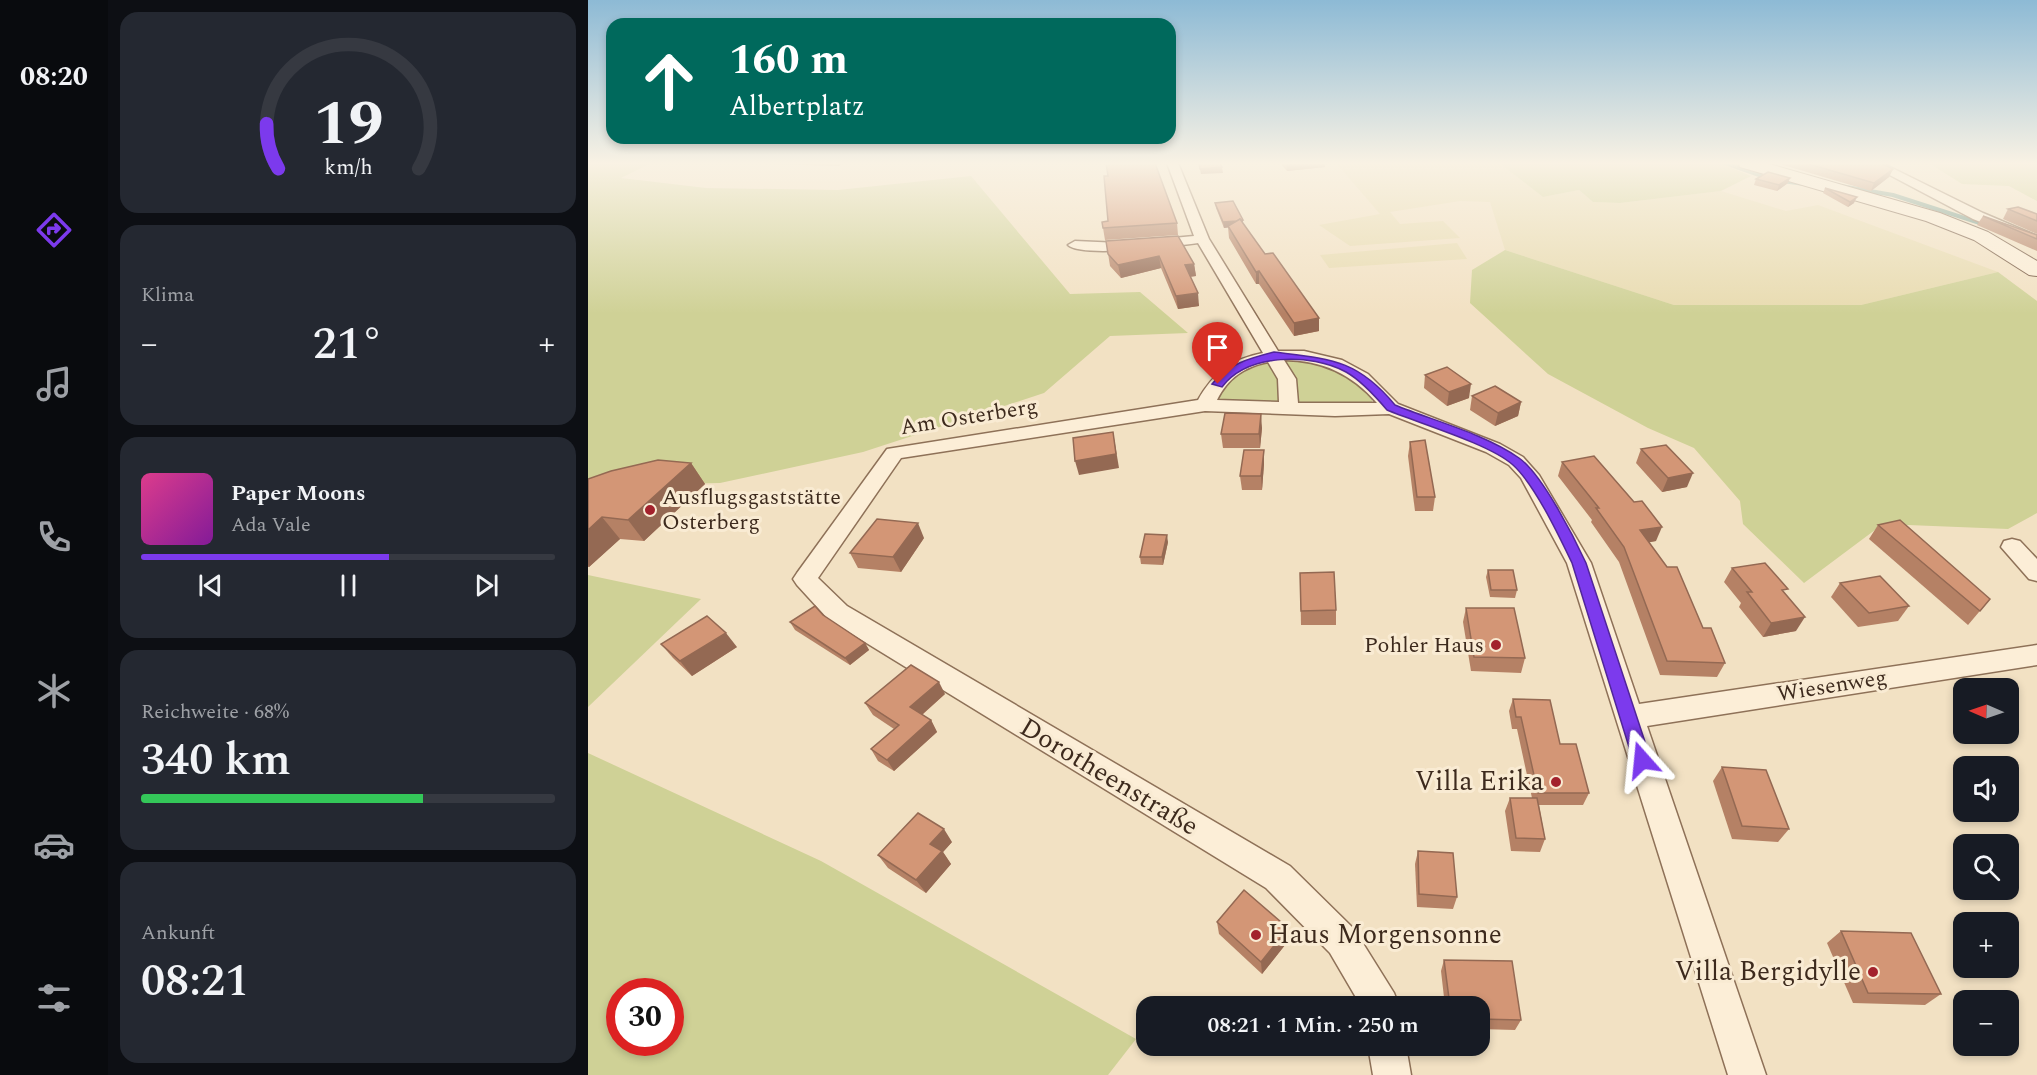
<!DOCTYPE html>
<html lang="de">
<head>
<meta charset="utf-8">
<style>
  body { margin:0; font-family:Spectral,serif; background:#242831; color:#f1f3f6; height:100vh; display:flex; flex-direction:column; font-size:22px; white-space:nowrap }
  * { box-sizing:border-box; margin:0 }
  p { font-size:20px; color:#9ea1a6 }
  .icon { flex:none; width:33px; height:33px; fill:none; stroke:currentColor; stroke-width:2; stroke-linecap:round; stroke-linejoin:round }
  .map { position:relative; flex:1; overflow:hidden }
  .drawer { display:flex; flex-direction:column; gap:12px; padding:12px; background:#0d0f14; width:480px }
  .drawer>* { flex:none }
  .guide { position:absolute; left:18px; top:18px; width:570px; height:126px; border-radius:18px; box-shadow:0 3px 9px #0003; background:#00695c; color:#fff; overflow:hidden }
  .needle { width:39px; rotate:272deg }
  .tools { position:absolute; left:1365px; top:678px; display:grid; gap:12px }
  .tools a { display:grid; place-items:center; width:66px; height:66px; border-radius:12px; background:#171b24; box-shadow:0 3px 9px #0003; font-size:30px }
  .speed { position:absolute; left:18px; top:978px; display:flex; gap:12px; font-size:30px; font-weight:700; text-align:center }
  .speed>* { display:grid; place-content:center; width:78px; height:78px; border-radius:50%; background:#171b24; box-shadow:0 3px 9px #0003; line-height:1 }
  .speed .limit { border:9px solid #d22; background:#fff; color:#111 }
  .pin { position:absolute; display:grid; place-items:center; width:51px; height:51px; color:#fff; margin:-62px -26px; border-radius:50% 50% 50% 0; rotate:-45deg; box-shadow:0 0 6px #0007 }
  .pin .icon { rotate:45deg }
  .me { position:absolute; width:66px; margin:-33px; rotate:342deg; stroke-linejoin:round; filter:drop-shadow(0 0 4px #0008) }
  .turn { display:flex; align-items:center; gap:21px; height:126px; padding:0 24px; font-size:27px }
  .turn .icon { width:78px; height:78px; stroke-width:2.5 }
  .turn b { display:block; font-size:42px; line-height:51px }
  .big { font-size:45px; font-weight:600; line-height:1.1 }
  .drawer .widget { flex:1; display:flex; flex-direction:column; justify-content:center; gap:9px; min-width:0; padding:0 21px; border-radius:18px; background:#242831 }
  .drawer .dial { align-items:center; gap:0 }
  .dial svg { height:156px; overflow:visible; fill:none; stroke:#363941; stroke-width:7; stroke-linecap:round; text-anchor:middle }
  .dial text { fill:#f1f3f6; stroke:none }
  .song { display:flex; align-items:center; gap:18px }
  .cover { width:72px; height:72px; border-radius:9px; background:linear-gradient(135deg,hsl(330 70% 55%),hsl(290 70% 35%)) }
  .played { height:6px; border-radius:3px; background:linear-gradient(90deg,#7c3aed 60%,#363941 60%) }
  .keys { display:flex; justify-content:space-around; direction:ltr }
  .heat { display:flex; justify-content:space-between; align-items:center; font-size:33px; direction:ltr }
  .charge { height:9px; border-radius:4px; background:linear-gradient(90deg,#34c759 68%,#363941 0) }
  .trip { position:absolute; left:548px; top:996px; width:354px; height:60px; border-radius:18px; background:#171b24; box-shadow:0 3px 9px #0003; font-weight:600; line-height:60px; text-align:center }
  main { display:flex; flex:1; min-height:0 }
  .menu { display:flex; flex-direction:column; width:108px; justify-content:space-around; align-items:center; background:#090b0e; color:#9ea1a6 }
  .menu .icon { width:42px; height:42px }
  .menu .current { color:#7c3aed }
  .menu b { font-size:27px; color:#f1f3f6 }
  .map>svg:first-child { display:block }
  .farmland { fill:#e8dbb0 }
  .green { fill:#cfd196; fill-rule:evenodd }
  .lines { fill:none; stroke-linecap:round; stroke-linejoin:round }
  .stream { stroke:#6b9487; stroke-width:4 }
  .street-casing { stroke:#8e7158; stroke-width:3 }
  .secondary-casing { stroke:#70523b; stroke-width:2 }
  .street { fill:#fceed7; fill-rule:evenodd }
  .secondary { fill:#fceed7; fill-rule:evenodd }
  .wall { fill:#b58165 }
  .shaded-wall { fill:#946953 }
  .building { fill:#d39676; stroke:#946953; stroke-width:1.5 }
  .route { fill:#7c3aed; stroke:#51269a; stroke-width:1.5 }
  .poi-dot { fill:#a3222c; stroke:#f9ebd3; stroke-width:2 }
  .labels { text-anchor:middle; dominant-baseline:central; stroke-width:6; stroke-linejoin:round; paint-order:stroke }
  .street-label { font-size:22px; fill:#3d2a1d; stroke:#f9ebd3 }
  .poi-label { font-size:22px; fill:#3d2a1d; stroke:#f9ebd3; text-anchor:start }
  .near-street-label { font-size:27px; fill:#3d2a1d; stroke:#f9ebd3 }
  .near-poi-label { font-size:27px; fill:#3d2a1d; stroke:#f9ebd3; text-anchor:end }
</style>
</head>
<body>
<main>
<nav class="menu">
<b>08:20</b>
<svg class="icon current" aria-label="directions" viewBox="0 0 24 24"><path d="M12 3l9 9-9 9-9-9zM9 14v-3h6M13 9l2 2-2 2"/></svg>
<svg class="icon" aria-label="music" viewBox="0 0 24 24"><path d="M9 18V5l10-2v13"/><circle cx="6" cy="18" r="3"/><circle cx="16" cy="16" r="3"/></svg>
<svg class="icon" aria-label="phone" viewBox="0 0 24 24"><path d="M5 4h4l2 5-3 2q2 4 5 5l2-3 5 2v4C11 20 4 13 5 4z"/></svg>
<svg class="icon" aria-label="climate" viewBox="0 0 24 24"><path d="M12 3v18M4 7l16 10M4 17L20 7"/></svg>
<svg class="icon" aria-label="car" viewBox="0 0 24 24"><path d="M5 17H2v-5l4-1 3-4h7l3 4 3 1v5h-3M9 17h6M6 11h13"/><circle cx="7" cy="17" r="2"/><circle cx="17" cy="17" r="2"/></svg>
<svg class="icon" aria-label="filters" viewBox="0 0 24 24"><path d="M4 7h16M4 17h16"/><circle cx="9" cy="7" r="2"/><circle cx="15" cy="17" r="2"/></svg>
</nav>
<section class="drawer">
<div class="widget dial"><svg viewBox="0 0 100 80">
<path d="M14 69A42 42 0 1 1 86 69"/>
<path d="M14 69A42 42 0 0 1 8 46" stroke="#7c3aed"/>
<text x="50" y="56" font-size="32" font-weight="700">19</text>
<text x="50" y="72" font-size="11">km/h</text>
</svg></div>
<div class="widget"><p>Klima</p>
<div class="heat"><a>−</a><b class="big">21°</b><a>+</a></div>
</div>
<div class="widget">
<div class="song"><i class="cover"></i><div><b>Paper Moons</b><p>Ada Vale</p></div></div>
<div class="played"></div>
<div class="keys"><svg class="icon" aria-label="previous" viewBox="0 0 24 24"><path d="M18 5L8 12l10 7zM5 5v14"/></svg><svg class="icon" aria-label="pause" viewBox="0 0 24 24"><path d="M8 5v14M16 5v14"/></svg><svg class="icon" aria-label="next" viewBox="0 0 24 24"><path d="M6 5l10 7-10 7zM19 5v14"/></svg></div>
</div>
<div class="widget"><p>Reichweite · 68%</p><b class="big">340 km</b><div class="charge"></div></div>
<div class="widget"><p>Ankunft</p><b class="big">08:21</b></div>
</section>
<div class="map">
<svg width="1449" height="1075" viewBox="0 0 1449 1075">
  <rect width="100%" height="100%" fill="#f2e1c3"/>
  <g class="farmland">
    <polygon points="748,163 911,163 955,197 991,190 1005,202 1032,203 1133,191 1198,211 1230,205 1410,272 1273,305 1086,305 917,250 902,202 872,201 802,212 812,224 855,221 872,238 762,246 731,225 792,214"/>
    <polygon points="869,243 879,259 741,268 732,255"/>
  </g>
  <g class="green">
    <polygon points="0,163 63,163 33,178 118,188 250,190 383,176 482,294 552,292 600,333 522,336 456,393 275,452 132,483 39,485 0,506"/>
    <polygon points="911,163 1131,163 1163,176 1133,191 1032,203 1005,202 991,190 955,197"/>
    <polygon points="1341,163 1449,163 1449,201 1421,186 1374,184"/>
    <polygon points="917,250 1086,305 1273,305 1410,272 1449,301 1449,513 1420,529 1295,524 1216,583 1155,524 1152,501 1106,448 1060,428 960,374 882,303 884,270"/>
    <path d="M 711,361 C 746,366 757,374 784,397 L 784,402 L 777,405 L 642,403 L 632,400 L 631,395 C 650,367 678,361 711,361 Z"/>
    <polygon points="0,575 113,599 0,707"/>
    <path d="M 0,753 L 233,861 L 548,1039 L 520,1075 L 0,1075 ZM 32,992 L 82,992 L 82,1042 L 32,1042 Z"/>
  </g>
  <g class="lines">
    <g class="stream">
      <polyline points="1137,163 1180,178"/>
      <polyline points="1194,181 1224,185"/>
      <polyline points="1247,185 1305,195 1398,225"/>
    </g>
    <g class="street-casing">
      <g id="street">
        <path d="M 579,163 L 590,163 L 621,239 L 690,351 L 716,351 L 754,360 L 780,374 L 810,404 L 912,444 L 935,457 L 951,475 L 1003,563 L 1051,704 L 1449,645 L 1449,665 L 1059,726 L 1178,1075 L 1140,1075 L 979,563 L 933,478 L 921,465 L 898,452 L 801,414 L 747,416 L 617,411 L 313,458 L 230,578 L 259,606 L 702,866 L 766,929 L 806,993 L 811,1006 L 773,1006 L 742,953 L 678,888 L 241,620 L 209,585 L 205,579 L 209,573 L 299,449 L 610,400 C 625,373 644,359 675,353 L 610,243 C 588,246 493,258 480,245 L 487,241 L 532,243 L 606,236 ZM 696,360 C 734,360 764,374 789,403 L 710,403 L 708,379 ZM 680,362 L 690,379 L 691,402 L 629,400 C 640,378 656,367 680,362 Z"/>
        <polygon points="1279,163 1294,163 1395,213 1449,236 1449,245 1385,219"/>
        <polygon points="1424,539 1432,541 1449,559 1449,581 1441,579 1413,547 1416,541"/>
        <polygon points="780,1046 818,1046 823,1075 785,1075"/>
      </g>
    </g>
    <g class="secondary-casing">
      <polygon id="secondary" points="1150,163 1178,163 1352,213 1400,232 1449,261 1449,276 1441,275 1386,240 1338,221 1152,167"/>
    </g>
    <use href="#street" class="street"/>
    <use href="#secondary" class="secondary"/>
  </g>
  <g class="wall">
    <polygon points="145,163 256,163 251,166"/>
    <polygon points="692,163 737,163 737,167 699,171"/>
    <polygon points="1188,163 1293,163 1305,169 1301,177 1283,191"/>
    <polygon points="520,176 589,223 590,235 517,240 514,222 520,221"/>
    <polygon points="1168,179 1200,183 1189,191 1166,185"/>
    <polygon points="1237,188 1266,203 1260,207 1235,193"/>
    <polygon points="627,203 655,220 655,223 731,331 706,336 671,284 668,284 641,238 640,227 636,228 628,208"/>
    <polygon points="1420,209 1449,214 1449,234 1415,219"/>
    <polygon points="1395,216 1449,235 1449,251 1389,225"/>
    <polygon points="518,241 606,264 608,276 602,277 611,306 590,309 573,268 533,278 522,266"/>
    <polygon points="837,375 881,398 859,406 836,388"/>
    <polygon points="884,396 933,402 930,416 907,426 882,410"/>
    <polygon points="674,428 672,448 635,448 633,434"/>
    <polygon points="822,442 847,497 845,511 827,511 820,456"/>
    <polygon points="1053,449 1099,487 1074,492 1048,463"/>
    <polygon points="676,450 676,464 674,490 654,490 652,476"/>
    <polygon points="974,462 1068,541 1061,542 1137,663 1129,677 1072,675 1031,562 1003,522 1004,520 970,476"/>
    <polygon points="103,463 117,484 56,541 32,539 1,567 0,567 0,479"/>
    <polygon points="1290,525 1402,599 1380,625 1281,539"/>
    <polygon points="336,538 313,572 270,568 262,553"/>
    <polygon points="580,542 575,565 553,564 552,557"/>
    <polygon points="1144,568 1197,594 1208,631 1175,637 1151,607 1153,603 1136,582"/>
    <polygon points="900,570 929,590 927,598 902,597 898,577"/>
    <polygon points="712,573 748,610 748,625 713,625"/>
    <polygon points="1252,583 1321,606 1310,621 1270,627 1243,597"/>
    <polygon points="878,608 937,658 933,673 883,671 875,622"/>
    <polygon points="235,615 277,643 281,650 262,665 207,630 202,622"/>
    <polygon points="73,644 149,647 104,676 85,658"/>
    <polygon points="357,694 334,715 343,720 349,732 306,771 290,761 283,749 306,729 285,715 277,703"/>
    <polygon points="925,699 972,744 1001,793 995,805 951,805 957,839 952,852 923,851 917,811 922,798 944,798 929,729 924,729 921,711"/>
    <polygon points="1134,767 1201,829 1190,842 1144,839 1125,781"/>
    <polygon points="364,842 355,852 363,864 338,893 300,868 290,855"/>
    <polygon points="830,851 869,897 865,909 829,907 827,864"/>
    <polygon points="629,922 700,928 701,940 674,974 631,934"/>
    <polygon points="1253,931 1353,994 1337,1005 1265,1003 1239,943"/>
    <polygon points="856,960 933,1020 927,1030 891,1029 891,1006 857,1006 853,971"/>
  </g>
  <g class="shaded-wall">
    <polygon points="699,163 737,163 737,167 699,171"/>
    <polygon points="634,167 635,173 613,174 612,169"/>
    <polygon points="1305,169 1301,177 1283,191 1286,183"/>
    <polygon points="1202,178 1200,183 1189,191 1191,185"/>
    <polygon points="1269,197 1266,203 1260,207 1262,202"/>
    <polygon points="655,220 655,226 636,228 635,222"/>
    <polygon points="571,256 573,268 533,278 530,265"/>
    <polygon points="606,264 608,276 598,277 597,265"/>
    <polygon points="671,271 671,284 668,284 668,272"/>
    <polygon points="610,293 611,306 590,309 588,296"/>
    <polygon points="731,318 731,331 706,336 706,323"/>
    <polygon points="883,384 881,398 859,406 861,392"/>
    <polygon points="933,402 930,416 907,426 910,413"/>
    <polygon points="673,414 674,428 672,448 671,434"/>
    <polygon points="525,432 531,468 491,475 487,461"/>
    <polygon points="676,450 676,464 674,490 673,476"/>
    <polygon points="103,463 117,484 56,541 40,520"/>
    <polygon points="1105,473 1099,487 1074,492 1080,478"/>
    <polygon points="14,517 32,539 1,567 0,565 0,530"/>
    <polygon points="330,523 336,538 313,572 305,557"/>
    <polygon points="1074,527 1068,541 1047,545 1052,530"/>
    <polygon points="579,535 580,542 575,565 574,557"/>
    <polygon points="1217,617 1208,631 1175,637 1183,623"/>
    <polygon points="138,633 149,647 104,676 92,661"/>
    <polygon points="277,643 281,650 262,665 257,658"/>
    <polygon points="351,682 357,694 329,719 322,707"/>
    <polygon points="343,720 349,732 306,771 299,760"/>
    <polygon points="356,829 364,842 355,852 363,864 338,893 328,880 342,844"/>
    <polygon points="700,928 701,940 674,974 673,962"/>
  </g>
  <g class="building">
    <polygon points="518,163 567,163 589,223 515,228 514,222 520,221 516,176 520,176"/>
    <polygon points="611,163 632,163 634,167 612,169"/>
    <polygon points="1217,163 1293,163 1305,169 1286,183"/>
    <polygon points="1180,172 1202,178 1191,185 1168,179"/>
    <polygon points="1237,188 1269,197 1262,202"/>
    <polygon points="645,201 655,220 653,220 652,219 649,221 635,222 627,203"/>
    <polygon points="1430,207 1449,214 1449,221 1420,209"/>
    <polygon points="1395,216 1449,235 1449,239"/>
    <polygon points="652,219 677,254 685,253 731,318 706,323 671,271 668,272 640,226"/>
    <polygon points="590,236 606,264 597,265 610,293 588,296 571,256 530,265 520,254 518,241"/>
    <polygon points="859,367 883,384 861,392 837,375"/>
    <polygon points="907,386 933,402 910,413 884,396"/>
    <polygon points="637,413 673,414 671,434 633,434"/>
    <polygon points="525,432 528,454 487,461 485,438"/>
    <polygon points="837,440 847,497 829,497 822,442"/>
    <polygon points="1078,445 1105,473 1080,478 1053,449"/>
    <polygon points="656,450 676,450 673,476 652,476"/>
    <polygon points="1006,456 1046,502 1054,501 1074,527 1052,530 1079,567 1089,567 1115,628 1123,628 1137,663 1079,661 1036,547 1008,508 1011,508 974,462"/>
    <polygon points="70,460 103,463 40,520 14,517 0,530 0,479 23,471"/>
    <polygon points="289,519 330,523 305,557 262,553"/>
    <polygon points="1312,520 1402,599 1392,611 1290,525"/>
    <polygon points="557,534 579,535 574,557 552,557"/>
    <polygon points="1177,563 1200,589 1194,590 1217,617 1183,623 1159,592 1164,592 1144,568"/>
    <polygon points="900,570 925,570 929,590 903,590"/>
    <polygon points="746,572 748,610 713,611 712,573"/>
    <polygon points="1292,576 1321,606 1281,613 1252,583"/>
    <polygon points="227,606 235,615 277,643 257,658 202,622"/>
    <polygon points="878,608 926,608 937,658 886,657"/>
    <polygon points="119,616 138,633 92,661 73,644"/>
    <polygon points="323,665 351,682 322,707 343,720 299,760 283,749 311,725 277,703"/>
    <polygon points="925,699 962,700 972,744 988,744 1001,793 950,793 933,717 928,717"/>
    <polygon points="1134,767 1178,770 1201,829 1154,826"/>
    <polygon points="922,798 949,798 957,839 928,838"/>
    <polygon points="330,813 356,829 342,844 354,851 328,880 290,855"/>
    <polygon points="830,851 865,853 869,897 831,894"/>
    <polygon points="656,890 700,928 673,962 629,922"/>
    <polygon points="1253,931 1323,933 1353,994 1280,993"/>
    <polygon points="856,960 924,961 933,1020 891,1019 891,1006 862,1006"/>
  </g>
  <linearGradient id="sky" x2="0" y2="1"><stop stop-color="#8dbad5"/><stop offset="0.52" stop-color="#f9f2e4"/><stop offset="1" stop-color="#f9f2e4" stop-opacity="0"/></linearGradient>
  <rect width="1449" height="314" fill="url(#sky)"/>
  <path class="route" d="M 686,352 C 742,359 769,359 807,405 C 846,421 897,434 931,458 C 954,474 986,537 998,563 L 1063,760 L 1060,765 L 1054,768 L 1048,765 L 1045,760 L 984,563 C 971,536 947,485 925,465 C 902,444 830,423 799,410 C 788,397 774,381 758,372 C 723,353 660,353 634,387 L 624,384 C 640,364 662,358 686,352 Z"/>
  <g class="poi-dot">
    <circle cx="62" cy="510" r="6"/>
    <circle cx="908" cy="645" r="6"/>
    <circle cx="968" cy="782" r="6"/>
    <circle cx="668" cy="935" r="6"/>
    <circle cx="1285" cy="972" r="6"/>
  </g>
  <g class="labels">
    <g class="street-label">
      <text transform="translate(381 417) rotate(-9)">Am Osterberg</text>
      <text transform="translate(1244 686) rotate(-9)">Wiesenweg</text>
    </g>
    <g class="poi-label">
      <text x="74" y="497">Ausflugsgaststätte<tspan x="74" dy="25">Osterberg</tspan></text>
      <text x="896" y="645" text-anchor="end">Pohler Haus</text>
    </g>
    <g class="near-street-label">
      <text transform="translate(521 777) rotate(31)">Dorotheenstraße</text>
    </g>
    <g class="near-poi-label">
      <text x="956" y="782">Villa Erika</text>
      <text x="680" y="935" text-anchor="start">Haus Morgensonne</text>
      <text x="1273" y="972">Villa Bergidylle</text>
    </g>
  </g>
</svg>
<div class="tools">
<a><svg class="needle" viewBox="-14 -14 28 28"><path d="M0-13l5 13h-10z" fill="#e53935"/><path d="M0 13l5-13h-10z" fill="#9ea1a6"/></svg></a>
<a><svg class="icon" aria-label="sound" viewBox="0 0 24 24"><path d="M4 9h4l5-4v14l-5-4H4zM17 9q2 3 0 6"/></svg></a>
<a><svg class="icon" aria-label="search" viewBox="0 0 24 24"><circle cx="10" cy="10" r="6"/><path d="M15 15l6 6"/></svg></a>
<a>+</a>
<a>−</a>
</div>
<div class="speed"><div class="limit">30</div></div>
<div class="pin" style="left:630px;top:384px;background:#d93025"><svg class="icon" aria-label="arrive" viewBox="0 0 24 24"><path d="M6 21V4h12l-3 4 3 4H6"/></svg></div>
<svg class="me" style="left:1054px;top:760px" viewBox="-20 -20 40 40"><path d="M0-17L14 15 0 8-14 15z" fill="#7c3aed" stroke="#fff" stroke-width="4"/></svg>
<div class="trip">08:21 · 1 Min. · 250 m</div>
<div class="guide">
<div class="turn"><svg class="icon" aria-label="ahead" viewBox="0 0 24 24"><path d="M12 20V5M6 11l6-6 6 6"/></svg><div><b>160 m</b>Albertplatz</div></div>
</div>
</div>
</main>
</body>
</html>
